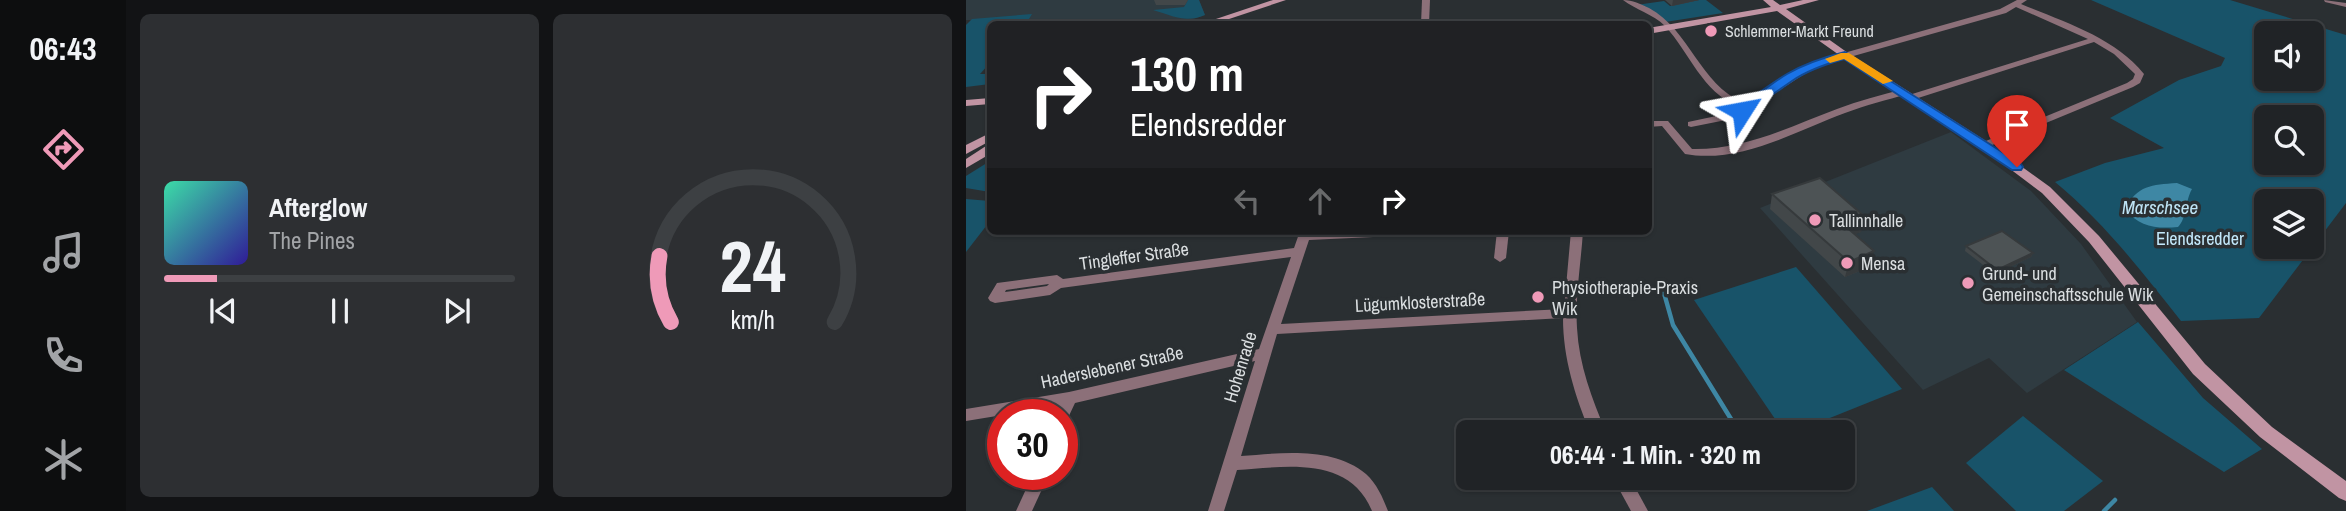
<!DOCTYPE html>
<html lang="de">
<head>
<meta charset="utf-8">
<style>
  body { margin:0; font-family:"Archivo Narrow",sans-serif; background:#2d2f32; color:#f1f3f6; height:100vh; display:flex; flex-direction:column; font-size:26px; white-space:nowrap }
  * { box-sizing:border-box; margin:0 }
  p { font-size:23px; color:#a2a4a7 }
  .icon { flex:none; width:38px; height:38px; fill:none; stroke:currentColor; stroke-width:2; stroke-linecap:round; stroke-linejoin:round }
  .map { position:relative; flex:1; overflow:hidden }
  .drawer { display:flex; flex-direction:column; gap:14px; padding:14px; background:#121315; width:840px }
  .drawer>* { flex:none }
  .hud { position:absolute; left:21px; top:21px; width:665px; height:214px; border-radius:10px; box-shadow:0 2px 5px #0004,0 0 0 2px #3d4043; background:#202124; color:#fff; overflow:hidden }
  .buttons { position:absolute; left:1288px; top:21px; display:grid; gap:14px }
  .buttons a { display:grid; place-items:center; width:70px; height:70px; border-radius:10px; background:#202326; box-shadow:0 2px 5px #0004,0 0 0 2px #3d4043; font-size:35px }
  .speed { position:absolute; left:21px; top:399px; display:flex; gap:14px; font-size:35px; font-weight:700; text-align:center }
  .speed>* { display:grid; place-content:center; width:91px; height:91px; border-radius:50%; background:#202326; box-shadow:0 2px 5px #0004,0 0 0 2px #3d4043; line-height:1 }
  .speed .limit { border:10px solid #d22; background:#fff; color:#111 }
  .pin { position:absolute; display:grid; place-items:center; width:60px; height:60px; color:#fff; margin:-72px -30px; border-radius:50% 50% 50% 0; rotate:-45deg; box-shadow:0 0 7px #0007 }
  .pin .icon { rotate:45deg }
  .me { position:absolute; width:77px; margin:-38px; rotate:56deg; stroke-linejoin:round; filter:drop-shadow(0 0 5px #0008) }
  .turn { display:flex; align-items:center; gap:24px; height:147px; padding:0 28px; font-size:32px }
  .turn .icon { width:91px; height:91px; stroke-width:2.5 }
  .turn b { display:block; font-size:49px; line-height:60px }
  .lanes { display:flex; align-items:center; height:66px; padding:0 28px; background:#0003; justify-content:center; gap:35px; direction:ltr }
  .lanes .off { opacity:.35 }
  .drawer .widget { flex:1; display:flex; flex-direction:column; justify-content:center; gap:10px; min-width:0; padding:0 24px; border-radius:10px; background:#2d2f32 }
  .drawer .dial { align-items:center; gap:0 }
  .dial svg { height:182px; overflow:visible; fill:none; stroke:#3d4043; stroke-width:7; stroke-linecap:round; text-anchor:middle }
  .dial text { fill:#f1f3f6; stroke:none }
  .song { display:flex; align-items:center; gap:21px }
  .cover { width:84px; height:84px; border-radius:10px; background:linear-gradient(135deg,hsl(160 70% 55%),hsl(250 70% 35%)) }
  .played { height:7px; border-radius:4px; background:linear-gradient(90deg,#ef9ab8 15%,#3d4043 15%) }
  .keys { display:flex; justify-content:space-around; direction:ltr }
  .drawer .tiles { flex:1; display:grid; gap:14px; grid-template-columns:repeat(2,1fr) }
  .trip { position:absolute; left:490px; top:420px; width:399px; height:70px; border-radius:10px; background:#202326; box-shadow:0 2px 5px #0004,0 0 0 2px #3d4043; font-weight:700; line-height:70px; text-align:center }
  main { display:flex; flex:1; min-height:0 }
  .dock { display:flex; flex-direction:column; width:126px; justify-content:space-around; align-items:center; background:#0d0e0f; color:#a2a4a7 }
  .dock .icon { width:49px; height:49px }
  .dock .on { color:#ef9ab8 }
  .dock b { font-size:32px; color:#f1f3f6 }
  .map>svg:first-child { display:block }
  .built { fill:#2f3b41 }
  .green { fill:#185369; fill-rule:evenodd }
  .water { fill:#3e87a4 }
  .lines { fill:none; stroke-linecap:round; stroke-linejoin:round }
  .stream-far1 { stroke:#3e87a4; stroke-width:3.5 }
  .stream { stroke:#3e87a4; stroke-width:4.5 }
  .street { fill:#8c7079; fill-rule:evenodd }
  .secondary { fill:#c194a3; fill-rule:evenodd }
  .wall { fill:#424749 }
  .shaded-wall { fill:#363a3c }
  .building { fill:#4d5355; stroke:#363a3c; stroke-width:2 }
  .route { fill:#1a73e8; stroke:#114b97; stroke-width:2 }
  .slow { fill:#f59e0b }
  .poi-dot { fill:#ef9ab8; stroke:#2a2f32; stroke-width:2.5 }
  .labels { text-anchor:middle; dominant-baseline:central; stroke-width:7; stroke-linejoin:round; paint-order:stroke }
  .far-poi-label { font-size:16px; fill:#dadee0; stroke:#2a2f32; text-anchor:start }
  .poi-label { font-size:18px; fill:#dadee0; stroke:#2a2f32; text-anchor:start }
  .park-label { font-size:18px; fill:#c3e8fa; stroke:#2a2f32 }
  .street-label { font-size:18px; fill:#dadee0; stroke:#2a2f32 }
  .water-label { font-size:19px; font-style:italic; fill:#bee3f4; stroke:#2a2f32 }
</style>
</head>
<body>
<main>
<nav class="dock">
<b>06:43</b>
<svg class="icon on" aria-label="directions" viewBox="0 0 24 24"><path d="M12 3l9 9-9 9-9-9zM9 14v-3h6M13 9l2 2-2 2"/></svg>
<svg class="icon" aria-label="music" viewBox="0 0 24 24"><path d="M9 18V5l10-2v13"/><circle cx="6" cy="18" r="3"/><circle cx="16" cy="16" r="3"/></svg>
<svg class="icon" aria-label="phone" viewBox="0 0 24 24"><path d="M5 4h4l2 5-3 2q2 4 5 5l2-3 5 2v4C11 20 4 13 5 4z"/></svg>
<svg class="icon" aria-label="climate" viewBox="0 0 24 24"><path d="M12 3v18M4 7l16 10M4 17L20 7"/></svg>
</nav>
<section class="drawer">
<div class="tiles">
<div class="widget">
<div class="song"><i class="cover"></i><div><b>Afterglow</b><p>The Pines</p></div></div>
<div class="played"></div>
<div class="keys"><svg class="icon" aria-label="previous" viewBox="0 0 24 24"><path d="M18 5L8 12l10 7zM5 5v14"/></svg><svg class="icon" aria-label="pause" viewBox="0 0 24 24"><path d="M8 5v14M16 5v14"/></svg><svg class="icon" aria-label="next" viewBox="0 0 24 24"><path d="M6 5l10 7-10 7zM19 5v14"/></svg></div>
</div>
<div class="widget dial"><svg viewBox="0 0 100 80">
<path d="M14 69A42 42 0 1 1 86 69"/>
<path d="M14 69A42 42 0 0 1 9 40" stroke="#ef9ab8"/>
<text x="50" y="56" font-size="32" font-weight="700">24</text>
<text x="50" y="72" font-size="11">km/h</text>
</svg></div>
</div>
</section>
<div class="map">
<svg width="1380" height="511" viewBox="0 0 1380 511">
  <rect width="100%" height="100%" fill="#2a2f32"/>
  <g class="built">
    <polygon points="0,0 233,0 239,15 213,24 197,24 181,19 177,24 0,25 5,20 0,20"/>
    <polygon points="985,132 1065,191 1115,244 1171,322 1061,393 1023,358 957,390 794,208"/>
  </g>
  <g class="green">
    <path d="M 222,0 L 233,0 L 239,15 C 220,23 210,17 187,10 L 218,7 Z"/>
    <polygon points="733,0 740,0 757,13 699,22 670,5 698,1 704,6"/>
    <path d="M 1125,0 L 1264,0 L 1380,35 L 1380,203 L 1293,318 L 1215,321 C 1176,272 1138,222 1089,182 L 1139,163 L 1198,148 L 1144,118 L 1213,80 L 1255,66 L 1259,58 ZM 1300,33 L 1346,33 L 1346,79 L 1300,79 ZM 1300,117 L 1346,117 L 1346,163 L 1300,163 ZM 1300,201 L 1346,201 L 1346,247 L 1300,247 Z"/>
    <polygon points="66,14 60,24 24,24 24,63 14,74 24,74 24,84 0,87 0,25 6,19"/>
    <polygon points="24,161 24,192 0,188 0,176"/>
    <polygon points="0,199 24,201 24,221 0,252"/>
    <polygon points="830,267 936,389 829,432 818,432 728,300"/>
    <polygon points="1172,322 1237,398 1296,449 1258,472 1098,370"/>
    <polygon points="1057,416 1137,481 1098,511 1050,511 1000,463"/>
    <polygon points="966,487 988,511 901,511"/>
  </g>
  <path class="water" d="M 1211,183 L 1226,189 C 1219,201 1221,218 1212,227 C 1190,229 1173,227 1159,209 C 1172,185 1185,185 1211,183 Z"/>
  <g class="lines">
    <polyline class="stream-far1" points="695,284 698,295"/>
    <g class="stream">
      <polyline points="698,293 707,325 773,432"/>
      <polyline points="804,478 813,489"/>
      <polyline points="1138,511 1149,500"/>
    </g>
    <g class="street">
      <polygon points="456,0 464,0 463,24 455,24"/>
      <path d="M 657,0 C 667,0 674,4 683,8 C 724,30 734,85 777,102 C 801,92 823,75 846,62 L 1034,9 L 1051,0 L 1061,0 L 1055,4 C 1098,22 1148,37 1178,74 L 1174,83 L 1167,87 L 1019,148 L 1014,145 L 1015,143 L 1161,83 L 1167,79 L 1169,74 L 1148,54 L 1128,42 L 949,99 L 943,99 L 943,95 L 1122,39 L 1050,7 L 1040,13 L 852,66 C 828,79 807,97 782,107 L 779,113 L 760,120 L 725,127 L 722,126 L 722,122 L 755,115 L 771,109 L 772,106 C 736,92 724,53 699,26 C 687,14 670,10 657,0 Z"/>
      <polygon points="1358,0 1380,3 1380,7 1359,2"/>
      <path d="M 938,89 L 943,92 L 941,94 C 921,100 900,105 879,113 C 830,131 774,164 719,154 L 696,126 L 682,127 L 682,121 L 702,121 L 726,149 C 778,150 823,127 871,109 C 892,101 915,95 938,89 Z"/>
      <path d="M 334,231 L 456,231 L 450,235 L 343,240 L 315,324 L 598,309 L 605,231 L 617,231 C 615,263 609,296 611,328 C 613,365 626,399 640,432 L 624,432 C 609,396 597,358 597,318 L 311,334 L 275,456 C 315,453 367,446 400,474 C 411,484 417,498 422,511 L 406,511 C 383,455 319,467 271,470 L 258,511 L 242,511 L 289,361 L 109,403 L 101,420 L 96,422 L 96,415 L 89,415 L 92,406 L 0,421 L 0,409 L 103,392 L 293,349 L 325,257 L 95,288 L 84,295 L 29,303 L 24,301 L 22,298 L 31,283 L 91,275 L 97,279 L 328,248 ZM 83,284 L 81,286 L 39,292 L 40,290 Z"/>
      <polygon points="531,231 543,231 540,258 534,262 528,258"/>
      <polygon points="67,474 83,474 66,511 50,511"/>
      <polygon points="647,478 664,478 682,511 665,511"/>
    </g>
    <g class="secondary">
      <polygon points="307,0 320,0 248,24 235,24"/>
      <polygon points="797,0 807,0 814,5 837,0 853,0 820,9 882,53 1023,143 1084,187 1133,236 1239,364 1306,427 1380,481 1380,501 1373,498 1294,437 1227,374 1123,242 1076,193 1015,147 876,57 811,11 682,34 682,28 805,7"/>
      <polygon points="24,98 24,104 0,106 0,100"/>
      <polygon points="24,133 24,141 0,154 0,145"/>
      <polygon points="20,146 24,146 24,154 0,168 0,159"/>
    </g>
  </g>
  <g class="wall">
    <polygon points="188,0 222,0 219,5 190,5"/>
    <polygon points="699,0 733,0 706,6"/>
    <polygon points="806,194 898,216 895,232 888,234 904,267 879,277 804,209"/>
    <polygon points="1000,246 1067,253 1065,257 1029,274 999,251"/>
  </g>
  <g class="shaded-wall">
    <polygon points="707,0 733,0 706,6"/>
    <polygon points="898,216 895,232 874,240 877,224"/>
    <polygon points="908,251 904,267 879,277 883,262"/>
    <polygon points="1067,253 1065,257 1029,274 1031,270"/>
  </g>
  <g class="building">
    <polygon points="854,178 898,216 877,224 908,251 883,262 806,194"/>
    <polygon points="1036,231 1067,253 1031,270 1000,246"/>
  </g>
  <path class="route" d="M 879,52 L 1055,164 L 1057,167 L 1055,170 L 1046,170 L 878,59 C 860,64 842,70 826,81 C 811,91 800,101 783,107 L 781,113 L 772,113 L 770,111 L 773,103 C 792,96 804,84 821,74 C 840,63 859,57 879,52 Z"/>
  <polygon class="slow" points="875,53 883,53 927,81 917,84 878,59 864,63 859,59"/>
  <g class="poi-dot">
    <circle cx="745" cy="31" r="7"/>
    <circle cx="849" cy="220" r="7"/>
    <circle cx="881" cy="263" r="7"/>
    <circle cx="1002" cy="283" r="7"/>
    <circle cx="572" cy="297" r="7"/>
  </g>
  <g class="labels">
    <g class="far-poi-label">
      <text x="759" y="31">Schlemmer-Markt Freund</text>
    </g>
    <g class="poi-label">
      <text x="863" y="220">Tallinnhalle</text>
      <text x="895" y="263">Mensa</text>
      <text x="1016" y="273">Grund- und<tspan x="1016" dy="21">Gemeinschaftsschule Wik</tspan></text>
      <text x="586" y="287">Physiotherapie-Praxis<tspan x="586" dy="21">Wik</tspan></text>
    </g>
    <g class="park-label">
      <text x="1234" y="238">Elendsredder</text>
    </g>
    <g class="street-label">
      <text transform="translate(168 256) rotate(-8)">Tingleffer Straße</text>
      <text transform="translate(454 302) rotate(-3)">Lügumklosterstraße</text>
      <text transform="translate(146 367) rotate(-12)">Haderslebener Straße</text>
      <text transform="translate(274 367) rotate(-73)">Hohenrade</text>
    </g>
    <g class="water-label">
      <text x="1194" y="207">Marschsee</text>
    </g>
  </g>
</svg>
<div class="buttons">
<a><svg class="icon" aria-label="sound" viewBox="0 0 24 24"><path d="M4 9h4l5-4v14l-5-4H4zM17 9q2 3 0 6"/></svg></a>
<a><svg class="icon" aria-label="search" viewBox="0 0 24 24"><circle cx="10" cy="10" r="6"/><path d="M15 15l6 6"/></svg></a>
<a><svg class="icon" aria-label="layers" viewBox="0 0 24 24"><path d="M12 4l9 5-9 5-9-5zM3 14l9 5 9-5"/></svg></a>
</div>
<div class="speed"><div class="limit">30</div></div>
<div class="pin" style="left:1051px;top:167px;background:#d93025"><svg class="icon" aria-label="arrive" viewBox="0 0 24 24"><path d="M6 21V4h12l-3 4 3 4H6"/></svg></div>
<svg class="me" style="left:776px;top:111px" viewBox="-20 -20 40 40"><path d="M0-17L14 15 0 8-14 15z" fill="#1a73e8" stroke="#fff" stroke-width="4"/></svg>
<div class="trip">06:44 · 1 Min. · 320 m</div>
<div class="hud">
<div class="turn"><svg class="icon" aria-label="right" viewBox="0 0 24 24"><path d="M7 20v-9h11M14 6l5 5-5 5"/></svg><div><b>130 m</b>Elendsredder</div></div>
<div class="lanes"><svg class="icon off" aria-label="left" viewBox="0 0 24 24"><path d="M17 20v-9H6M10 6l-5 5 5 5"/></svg><svg class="icon off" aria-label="ahead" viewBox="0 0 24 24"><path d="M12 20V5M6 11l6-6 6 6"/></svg><svg class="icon" aria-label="right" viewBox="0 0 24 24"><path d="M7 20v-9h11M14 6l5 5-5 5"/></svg></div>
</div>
</div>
</main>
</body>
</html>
